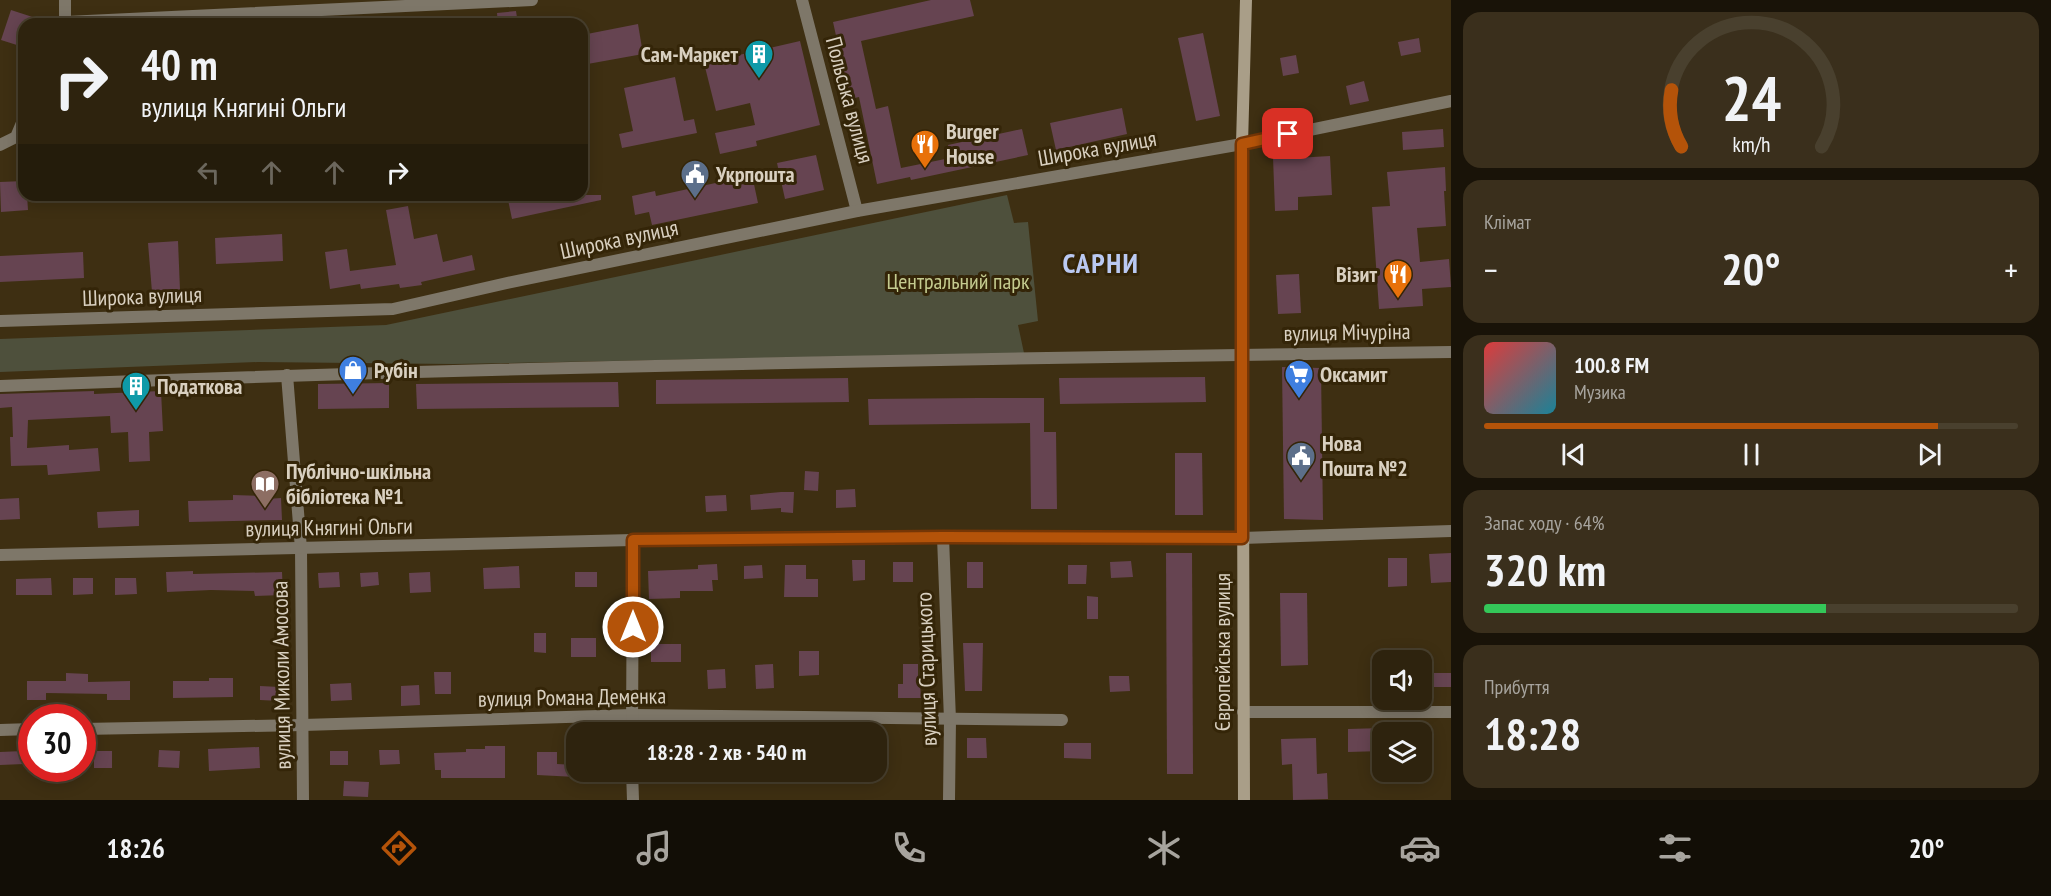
<!DOCTYPE html>
<html lang="uk">
<head>
<meta charset="utf-8">
<style>
  body { margin:0; font-family:"PT Sans Narrow",sans-serif; background:#3a2f1c; color:#f1f3f6; height:100vh; display:flex; flex-direction:column; font-size:22px; white-space:nowrap }
  * { box-sizing:border-box; margin:0 }
  p { font-size:20px; color:#a7a49e }
  .icon { flex:none; width:33px; height:33px; fill:none; stroke:currentColor; stroke-width:2; stroke-linecap:round; stroke-linejoin:round }
  .map { position:relative; flex:1; overflow:hidden }
  .side { display:flex; flex-direction:column; gap:12px; padding:12px; background:#191308; width:600px }
  .side>* { flex:none }
  .top-card { position:absolute; left:18px; top:18px; width:570px; height:183px; border-radius:18px; box-shadow:0 3px 15px #0003,0 0 0 2px #49402e; background:#2e230e; color:#f1f3f6; overflow:hidden }
  .controls { position:absolute; left:1372px; top:650px; display:grid; gap:12px }
  .controls a { display:grid; place-items:center; width:60px; height:60px; border-radius:12px; background:#2e230e; box-shadow:0 3px 15px #0003,0 0 0 2px #49402e; font-size:30px }
  .speed { position:absolute; left:18px; top:704px; display:flex; gap:12px; font-size:30px; font-weight:700; text-align:center }
  .speed>* { display:grid; place-content:center; width:78px; height:78px; border-radius:50%; background:#2e230e; box-shadow:0 3px 15px #0003,0 0 0 2px #49402e; line-height:1 }
  .speed .limit { border:9px solid #d22; background:#fff; color:#111 }
  .pin { position:absolute; display:grid; place-items:center; width:51px; height:51px; color:#fff; margin:-26px; border-radius:12px; box-shadow:0 3px 9px #0006 }
  .me { position:absolute; width:66px; margin:-33px; rotate:0deg; stroke-linejoin:round; filter:drop-shadow(0 0 4px #0008) }
  .turn { display:flex; align-items:center; gap:21px; height:126px; padding:0 24px; font-size:27px }
  .turn .icon { width:78px; height:78px; stroke-width:2.5 }
  .turn b { display:block; font-size:42px; line-height:51px }
  .lanes { display:flex; align-items:center; height:57px; padding:0 24px; background:#0003; justify-content:center; gap:30px; direction:ltr }
  .lanes .off { opacity:.35 }
  .big { font-size:45px; font-weight:700; line-height:1.1 }
  .side .tile { flex:1; display:flex; flex-direction:column; justify-content:center; gap:9px; min-width:0; padding:0 21px; border-radius:18px; background:#3a2f1c }
  .side .dial { align-items:center; gap:0 }
  .dial svg { height:156px; overflow:visible; fill:none; stroke:#49402e; stroke-width:7; stroke-linecap:round; text-anchor:middle }
  .dial text { fill:#f1f3f6; stroke:none }
  .song { display:flex; align-items:center; gap:18px }
  .cover { width:72px; height:72px; border-radius:9px; background:linear-gradient(135deg,hsl(0 70% 55%),hsl(190 70% 35%)) }
  .played { height:6px; border-radius:3px; background:linear-gradient(90deg,#b45309 85%,#49402e 85%) }
  .keys { display:flex; justify-content:space-around; direction:ltr }
  .heat { display:flex; justify-content:space-between; align-items:center; font-size:33px; direction:ltr }
  .charge { height:9px; border-radius:4px; background:linear-gradient(90deg,#34c759 64%,#49402e 0) }
  .trip { position:absolute; left:566px; top:722px; width:321px; height:60px; border-radius:18px; background:#2e230e; box-shadow:0 3px 15px #0003,0 0 0 2px #49402e; font-weight:700; line-height:60px; text-align:center }
  .menu { display:flex; height:96px; justify-content:space-around; align-items:center; background:#120e06; color:#a7a49e }
  .menu .icon { width:42px; height:42px }
  .menu .active { color:#b45309 }
  .menu b { font-size:27px; color:#f1f3f6 }
  main { display:flex; flex:1; min-height:0 }
  .map>svg:first-child { display:block }
  .green { fill:#4e503c }
  .building { fill:#664451 }
  .lines { fill:none; stroke-linecap:round; stroke-linejoin:round }
  .minor { stroke:#7e7769; stroke-width:12 }
  .secondary { stroke:#a99e88; stroke-width:12 }
  .route-casing { stroke:#753606; stroke-width:15 }
  .route { stroke:#b45309; stroke-width:10 }
  .labels { text-anchor:middle; dominant-baseline:central; stroke-width:6; stroke-linejoin:round; paint-order:stroke }
  .poi-label { font-size:22px; font-weight:bold; fill:#d9d0c0; stroke:#342508; text-anchor:start }
  .street-label { font-size:22px; fill:#d9d0c0; stroke:#342508 }
  .park-label { font-size:22px; fill:#c4cb8f; stroke:#342508 }
  .district-label { font-size:28px; font-weight:bold; letter-spacing:1.5px; fill:#bac9f2; stroke:#342508 }
</style>
</head>
<body>
<main>
<div class="map">
<svg width="1451" height="800" viewBox="0 0 1451 800">
  <rect width="100%" height="100%" fill="#3e2f12"/>
  <polygon class="green" points="1007,195 1014,223 1028,222 1038,321 1018,325 1024,353 453,364 258,362 0,372 0,339 386,325"/>
  <g class="building">
    <polygon points="931,0 970,0 974,16 861,41 876,109 888,106 901,168 950,158 948,145 1022,129 1028,155 911,180 910,177 877,184 859,97 850,99 833,22"/>
    <polygon points="11,10 48,22 48,24 24,24 24,35 20,46 1,40"/>
    <polygon points="516,11 518,24 498,24 497,13"/>
    <polygon points="638,24 643,54 582,65 582,35"/>
    <polygon points="1203,33 1220,116 1196,121 1178,38"/>
    <polygon points="1419,38 1421,52 1401,56 1398,42"/>
    <polygon points="800,41 820,125 756,141 757,146 720,154 715,133 755,125 750,103 716,111 704,63"/>
    <polygon points="1296,55 1299,73 1283,76 1280,58"/>
    <polygon points="675,77 684,121 694,119 697,133 622,148 619,134 633,131 624,88"/>
    <polygon points="1364,81 1369,101 1350,105 1346,86"/>
    <polygon points="1122,108 1127,134 1056,150 1050,123"/>
    <polygon points="1443,129 1444,147 1403,150 1402,132"/>
    <polygon points="816,155 824,190 785,199 777,163"/>
    <polygon points="1296,156 1296,158 1330,156 1332,195 1298,197 1298,210 1275,211 1273,157"/>
    <polygon points="1445,167 1446,191 1444,191 1446,226 1417,228 1420,262 1449,259 1451,287 1422,289 1423,306 1379,309 1372,207 1390,206 1387,172"/>
    <polygon points="752,175 758,203 652,225 649,212 635,215 632,196 655,191 656,196"/>
    <polygon points="24,181 24,195 27,195 28,210 1,212 0,182"/>
    <polygon points="507,195 601,195 601,200 512,219"/>
    <polygon points="408,206 414,239 437,234 443,262 472,255 475,270 421,282 422,285 400,288 399,284 361,289 360,284 330,289 325,252 347,249 350,271 396,265 386,210"/>
    <polygon points="282,234 283,261 216,264 215,238"/>
    <polygon points="178,241 180,290 152,292 148,243"/>
    <polygon points="83,252 84,278 0,282 0,256"/>
    <polygon points="1299,274 1301,313 1278,314 1276,275"/>
    <polygon points="1282,367 1321,368 1323,520 1284,519"/>
    <polygon points="1205,377 1206,402 1060,404 1059,378"/>
    <polygon points="848,378 849,402 656,404 656,380"/>
    <polygon points="618,382 619,407 417,409 416,384"/>
    <polygon points="389,383 389,408 318,409 318,384"/>
    <polygon points="94,391 94,394 161,391 163,431 149,432 150,461 129,462 128,432 111,433 110,416 28,420 27,448 69,445 69,450 98,448 100,471 48,475 47,465 11,466 10,437 13,437 12,407 0,408 0,394"/>
    <polygon points="978,398 1044,398 1044,432 1056,432 1057,509 1031,509 1030,423 869,425 868,399"/>
    <polygon points="1175,453 1202,453 1203,515 1175,515"/>
    <polygon points="805,471 819,472 818,491 804,490"/>
    <polygon points="855,489 856,507 836,508 836,490"/>
    <polygon points="781,492 794,492 793,513 781,512 781,508 751,510 750,495"/>
    <polygon points="233,495 267,496 267,499 281,498 282,520 189,522 188,501 233,500"/>
    <polygon points="726,495 727,511 706,512 705,496"/>
    <polygon points="19,498 20,519 0,520 0,499"/>
    <polygon points="139,510 139,526 98,528 97,512"/>
    <polygon points="1166,553 1192,553 1193,774 1167,774"/>
    <polygon points="1451,553 1451,582 1431,583 1429,554"/>
    <polygon points="1388,558 1407,558 1407,586 1388,587"/>
    <polygon points="852,560 865,560 865,580 853,581"/>
    <polygon points="1131,561 1133,577 1111,578 1110,562"/>
    <rect x="893" y="562" width="20" height="20"/>
    <rect x="967" y="562" width="16" height="26"/>
    <polygon points="717,564 718,580 712,580 713,591 680,591 680,598 649,599 648,571 698,569 698,565"/>
    <polygon points="762,565 763,578 744,579 744,566"/>
    <polygon points="785,565 806,565 806,579 818,579 818,597 784,597"/>
    <polygon points="1068,565 1087,565 1086,584 1068,584"/>
    <polygon points="519,566 520,588 484,589 483,568"/>
    <polygon points="193,571 193,574 282,572 283,595 255,596 254,591 211,590 167,592 166,572"/>
    <polygon points="339,572 340,587 319,588 318,573"/>
    <polygon points="378,572 379,585 361,587 360,573"/>
    <polygon points="430,572 431,592 410,593 409,573"/>
    <rect x="575" y="572" width="22" height="15"/>
    <polygon points="51,578 52,595 16,595 16,579"/>
    <polygon points="73,578 93,578 93,594 73,595"/>
    <polygon points="115,578 136,578 137,594 115,595"/>
    <polygon points="1280,593 1307,593 1308,665 1281,666"/>
    <polygon points="1087,596 1098,597 1098,619 1087,619"/>
    <polygon points="534,633 546,633 546,653 534,652"/>
    <rect x="571" y="638" width="25" height="19"/>
    <polygon points="963,643 983,643 982,691 965,691"/>
    <rect x="651" y="644" width="30" height="18"/>
    <polygon points="799,651 819,651 819,675 799,676"/>
    <polygon points="773,664 774,688 756,689 755,665"/>
    <polygon points="903,664 918,664 918,683 920,683 921,698 898,698 898,684 903,684"/>
    <polygon points="725,669 726,688 708,689 707,670"/>
    <polygon points="434,672 451,672 451,694 435,694"/>
    <polygon points="66,673 88,674 88,682 130,681 130,700 107,700 107,694 46,693 46,700 27,700 27,681 66,681"/>
    <rect x="1433" y="673" width="18" height="14"/>
    <polygon points="1109,676 1129,676 1130,691 1110,692"/>
    <polygon points="209,678 233,678 233,697 173,698 173,681 209,681"/>
    <polygon points="351,683 352,700 331,701 330,684"/>
    <polygon points="419,685 420,705 401,706 401,686"/>
    <polygon points="260,686 280,687 280,701 260,700"/>
    <polygon points="1383,728 1383,751 1348,752 1348,729"/>
    <polygon points="967,738 986,738 987,758 967,758"/>
    <polygon points="1316,738 1317,774 1327,773 1328,799 1293,800 1292,764 1282,765 1281,739"/>
    <polygon points="1064,743 1091,743 1091,759 1064,758"/>
    <polygon points="485,746 505,746 505,778 441,778 441,770 435,770 434,753 466,752 466,749 485,749"/>
    <polygon points="259,747 260,768 209,771 208,749"/>
    <polygon points="159,750 180,751 179,768 158,767"/>
    <polygon points="379,750 399,750 400,764 380,765"/>
    <polygon points="23,751 24,764 0,765 0,752"/>
    <rect x="94" y="751" width="18" height="17"/>
    <rect x="330" y="751" width="18" height="14"/>
    <polygon points="537,752 557,752 557,764 576,765 576,777 537,775"/>
    <polygon points="344,781 369,782 368,797 343,796"/>
  </g>
  <g class="lines">
    <g class="minor">
      <polyline points="802,0 857,211"/>
      <polyline points="66,22 532,0"/>
      <polyline points="65,24 65,0"/>
      <polyline points="0,145 16,137 24,118"/>
      <polyline points="0,321 393,309 507,283 857,211 1242,144 1451,101"/>
      <polyline points="287,375 301,549 303,800"/>
      <path d="M 0,386 C 483,367 967,358 1451,352"/>
      <polyline points="943,537 950,720 949,800"/>
      <polyline points="0,555 633,540 943,537 1242,538 1451,531"/>
      <polyline points="1243,712 1451,712"/>
      <polyline points="82,729 303,725 632,715 1062,720"/>
      <polyline points="0,730 32,729"/>
      <polyline points="632,732 633,540"/>
      <polyline points="632,771 633,800"/>
    </g>
    <polyline class="secondary" points="1244,800 1242,144 1246,0"/>
  </g>
  <g class="lines">
    <g class="route-casing">
      <polyline id="route" points="633,627 633,540 943,537 1242,538 1242,144 1288,134"/>
    </g>
    <use href="#route" class="route"/>
  </g>
  <defs>
    <g id="building-pin" transform="scale(1.5)"><path d="M0 17L-7.5 6A9.5 9.5 0 1 1 7.5 6Z" fill="#0f9aa8" stroke="#342508"/><path d="M-4-6H4V6H1V3H-1V6H-4ZM-2.5-4.3h1.7v1.8h-1.7ZM.8-4.3h1.7v1.8H.8ZM-2.5-1h1.7V.8h-1.7ZM.8-1h1.7V.8H.8Z" fill="#fff"/></g>
    <g id="restaurant-pin" transform="scale(1.5)"><path d="M0 17L-7.5 6A9.5 9.5 0 1 1 7.5 6Z" fill="#e8710a" stroke="#342508"/><path d="M-5-6h1v4h1v-4h1v4h1v-4h1v5L-1.5 .5V6h-2V.5L-5-1ZM5-6V6H3V1.5H1.5Q1.5-4 5-6Z" fill="#fff"/></g>
    <g id="civic-pin" transform="scale(1.5)"><path d="M0 17L-7.5 6A9.5 9.5 0 1 1 7.5 6Z" fill="#5c6f8a" stroke="#342508"/><path d="M-.6-6.5H3V-4.5H.6V-3L4-1V1h2V6H-6V1h2V-1L-.6-3ZM-1.2 2.5V6h2.4V2.5Z" fill="#fff"/></g>
    <g id="shop-pin" transform="scale(1.5)"><path d="M0 17L-7.5 6A9.5 9.5 0 1 1 7.5 6Z" fill="#3f7fe0" stroke="#342508"/><path d="M-5-2.5h2.3a2.7 3.5 0 0 1 5.4 0H5L5.5 6h-11ZM-1.5-2.5h3a1.5 2.3 0 0 0-3 0Z" fill="#fff"/></g>
    <g id="supermarket-pin" transform="scale(1.5)"><path d="M0 17L-7.5 6A9.5 9.5 0 1 1 7.5 6Z" fill="#3f7fe0" stroke="#342508"/><path d="M-6-5.5h2.5l.6 2H6L4.5 2H-2.5L-4.4-4H-6ZM-1.5 3.2a1.3 1.3 0 1 0 .1 0ZM3 3.2a1.3 1.3 0 1 0 .1 0Z" fill="#fff"/></g>
    <g id="library-pin" transform="scale(1.5)"><path d="M0 17L-7.5 6A9.5 9.5 0 1 1 7.5 6Z" fill="#8d6e63" stroke="#342508"/><path d="M-6-4Q-3-5.5-.7-3.5V5Q-3 3-6 4ZM6-4Q3-5.5 .7-3.5V5Q3 3 6 4Z" fill="#fff"/></g>
  </defs>
  <g fill-rule="evenodd">
    <use href="#building-pin" x="759" y="54"/>
    <use href="#restaurant-pin" x="925" y="144"/>
    <use href="#civic-pin" x="695" y="174"/>
    <use href="#restaurant-pin" x="1398" y="274"/>
    <use href="#shop-pin" x="353" y="370"/>
    <use href="#supermarket-pin" x="1299" y="374"/>
    <use href="#building-pin" x="136" y="386"/>
    <use href="#civic-pin" x="1301" y="456"/>
    <use href="#library-pin" x="265" y="484"/>
  </g>
  <g class="labels">
    <g class="poi-label">
      <text x="738" y="54" text-anchor="end">Сам-Маркет</text>
      <text x="946" y="131">Burger<tspan x="946" dy="25">House</tspan></text>
      <text x="716" y="174">Укрпошта</text>
      <text x="1377" y="274" text-anchor="end">Візит</text>
      <text x="374" y="370">Рубін</text>
      <text x="1320" y="374">Оксамит</text>
      <text x="157" y="386">Податкова</text>
      <text x="1322" y="443">Нова<tspan x="1322" dy="25">Пошта №2</tspan></text>
      <text x="286" y="471">Публічно-шкільна<tspan x="286" dy="25">бібліотека №1</tspan></text>
    </g>
    <g class="street-label">
      <text transform="translate(850 100) rotate(75)">Польська вулиця</text>
      <text transform="translate(1097 148) rotate(-10)">Широка вулиця</text>
      <text transform="translate(619 239) rotate(-12)">Широка вулиця</text>
      <text transform="translate(142 296) rotate(-2)">Широка вулиця</text>
      <text transform="translate(1347 332) rotate(-1)">вулиця Мічуріна</text>
      <text transform="translate(329 527) rotate(-1)">вулиця Княгині Ольги</text>
      <text transform="translate(1222 652) rotate(-90)">Європейська вулиця</text>
      <text transform="translate(926 669) rotate(-92)">вулиця Старицького</text>
      <text transform="translate(281 675) rotate(-91)">вулиця Миколи Амосова</text>
      <text transform="translate(572 697) rotate(-1)">вулиця Романа Деменка</text>
    </g>
    <g class="park-label">
      <text x="958" y="281">Центральний парк</text>
    </g>
    <g class="district-label">
      <text x="1101" y="262">САРНИ</text>
    </g>
  </g>
</svg>
<div class="controls">
<a><svg class="icon" aria-label="sound" viewBox="0 0 24 24"><path d="M4 9h4l5-4v14l-5-4H4zM17 9q2 3 0 6"/></svg></a>
<a><svg class="icon" aria-label="layers" viewBox="0 0 24 24"><path d="M12 4l9 5-9 5-9-5zM3 14l9 5 9-5"/></svg></a>
</div>
<div class="speed"><div class="limit">30</div></div>
<div class="pin" style="left:1288px;top:134px;background:#d93025"><svg class="icon" aria-label="arrive" viewBox="0 0 24 24"><path d="M6 21V4h12l-3 4 3 4H6"/></svg></div>
<svg class="me" style="left:633px;top:627px" viewBox="-20 -20 40 40"><circle r="17" fill="#b45309" stroke="#fff" stroke-width="3"/><path d="M0-11L8 9 0 5-8 9z" fill="#fff"/></svg>
<div class="trip">18:28 · 2 хв · 540 m</div>
<div class="top-card">
<div class="turn"><svg class="icon" aria-label="right" viewBox="0 0 24 24"><path d="M7 20v-9h11M14 6l5 5-5 5"/></svg><div><b>40 m</b>вулиця Княгині Ольги</div></div>
<div class="lanes"><svg class="icon off" aria-label="left" viewBox="0 0 24 24"><path d="M17 20v-9H6M10 6l-5 5 5 5"/></svg><svg class="icon off" aria-label="ahead" viewBox="0 0 24 24"><path d="M12 20V5M6 11l6-6 6 6"/></svg><svg class="icon off" aria-label="ahead" viewBox="0 0 24 24"><path d="M12 20V5M6 11l6-6 6 6"/></svg><svg class="icon" aria-label="right" viewBox="0 0 24 24"><path d="M7 20v-9h11M14 6l5 5-5 5"/></svg></div>
</div>
</div>
<section class="side">
<div class="tile dial"><svg viewBox="0 0 100 80">
<path d="M14 69A42 42 0 1 1 86 69"/>
<path d="M14 69A42 42 0 0 1 9 40" stroke="#b45309"/>
<text x="50" y="56" font-size="32" font-weight="700">24</text>
<text x="50" y="72" font-size="11">km/h</text>
</svg></div>
<div class="tile"><p>Клімат</p>
<div class="heat"><a>−</a><b class="big">20°</b><a>+</a></div>
</div>
<div class="tile">
<div class="song"><i class="cover"></i><div><b>100.8 FM</b><p>Музика</p></div></div>
<div class="played"></div>
<div class="keys"><svg class="icon" aria-label="previous" viewBox="0 0 24 24"><path d="M18 5L8 12l10 7zM5 5v14"/></svg><svg class="icon" aria-label="pause" viewBox="0 0 24 24"><path d="M8 5v14M16 5v14"/></svg><svg class="icon" aria-label="next" viewBox="0 0 24 24"><path d="M6 5l10 7-10 7zM19 5v14"/></svg></div>
</div>
<div class="tile"><p>Запас ходу · 64%</p><b class="big">320 km</b><div class="charge"></div></div>
<div class="tile"><p>Прибуття</p><b class="big">18:28</b></div>
</section>
</main>
<nav class="menu">
<b>18:26</b>
<svg class="icon active" aria-label="directions" viewBox="0 0 24 24"><path d="M12 3l9 9-9 9-9-9zM9 14v-3h6M13 9l2 2-2 2"/></svg>
<svg class="icon" aria-label="music" viewBox="0 0 24 24"><path d="M9 18V5l10-2v13"/><circle cx="6" cy="18" r="3"/><circle cx="16" cy="16" r="3"/></svg>
<svg class="icon" aria-label="phone" viewBox="0 0 24 24"><path d="M5 4h4l2 5-3 2q2 4 5 5l2-3 5 2v4C11 20 4 13 5 4z"/></svg>
<svg class="icon" aria-label="climate" viewBox="0 0 24 24"><path d="M12 3v18M4 7l16 10M4 17L20 7"/></svg>
<svg class="icon" aria-label="car" viewBox="0 0 24 24"><path d="M5 17H2v-5l4-1 3-4h7l3 4 3 1v5h-3M9 17h6M6 11h13"/><circle cx="7" cy="17" r="2"/><circle cx="17" cy="17" r="2"/></svg>
<svg class="icon" aria-label="filters" viewBox="0 0 24 24"><path d="M4 7h16M4 17h16"/><circle cx="9" cy="7" r="2"/><circle cx="15" cy="17" r="2"/></svg>
<b>20°</b>
</nav>
</body>
</html>
